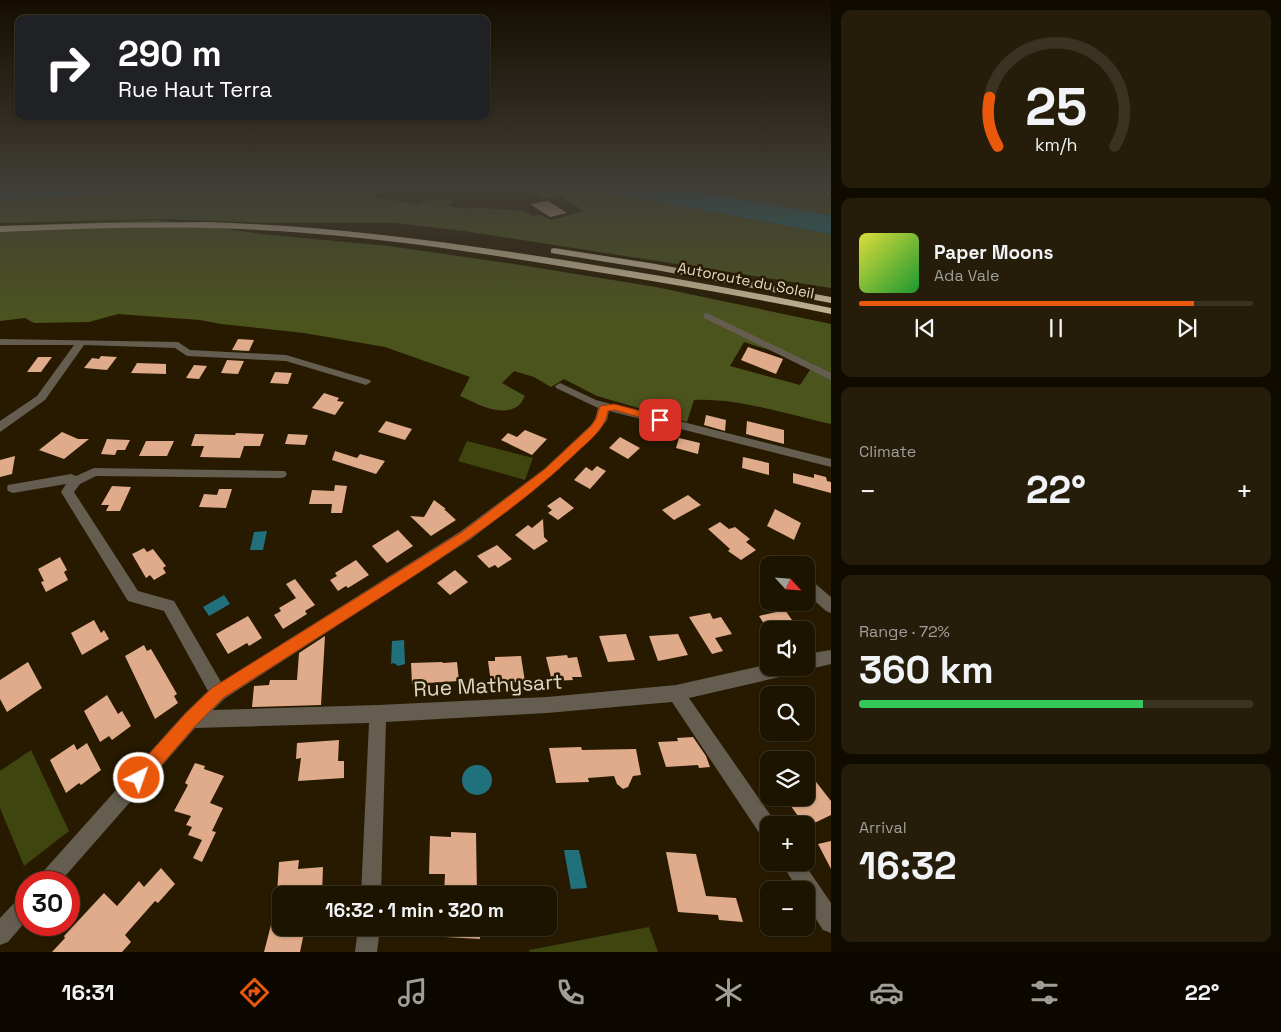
<!DOCTYPE html>
<html lang="en">
<head>
<meta charset="utf-8">
<style>
  body { margin:0; font-family:"Space Grotesk",sans-serif; background:#251d0a; color:#f1f3f6; height:100vh; display:flex; flex-direction:column; font-size:19px; white-space:nowrap }
  * { box-sizing:border-box; margin:0 }
  p { font-size:16px; color:#a09e99 }
  .icon { flex:none; width:28px; height:28px; fill:none; stroke:currentColor; stroke-width:2; stroke-linecap:round; stroke-linejoin:round }
  .map { position:relative; flex:1; overflow:hidden }
  .sheet { display:flex; flex-direction:column; gap:10px; padding:10px; background:#100b00; width:450px }
  .sheet>* { flex:none }
  .guide { position:absolute; left:15px; top:15px; width:475px; height:105px; border-radius:10px; box-shadow:0 1px 4px #0004,0 0 0 1px #3b3322; background:#202124; color:#fff; overflow:hidden }
  .needle { width:32px; rotate:116deg }
  .controls { position:absolute; left:760px; top:556px; display:grid; gap:10px }
  .controls a { display:grid; place-items:center; width:55px; height:55px; border-radius:10px; background:#1d1400; box-shadow:0 1px 4px #0004,0 0 0 1px #3b3322; font-size:25px }
  .speed { position:absolute; left:15px; top:871px; display:flex; gap:10px; font-size:25px; font-weight:700; text-align:center }
  .speed>* { display:grid; place-content:center; width:65px; height:65px; border-radius:50%; background:#1d1400; box-shadow:0 1px 4px #0004,0 0 0 1px #3b3322; line-height:1 }
  .speed .limit { border:8px solid #d22; background:#fff; color:#111 }
  .pin { position:absolute; display:grid; place-items:center; width:42px; height:42px; color:#fff; margin:-21px; border-radius:10px; box-shadow:0 2px 8px #0006 }
  .me { position:absolute; width:55px; margin:-28px; rotate:41deg; stroke-linejoin:round; filter:drop-shadow(0 0 4px #0008) }
  .turn { display:flex; align-items:center; gap:18px; height:105px; padding:0 20px; font-size:22px }
  .turn .icon { width:65px; height:65px; stroke-width:2.5 }
  .turn b { display:block; font-size:35px; line-height:42px }
  .big { font-size:38px; font-weight:800; line-height:1.1 }
  .sheet .tile { flex:1; display:flex; flex-direction:column; justify-content:center; gap:8px; min-width:0; padding:0 18px; border-radius:10px; background:#251d0a }
  .sheet .dial { align-items:center; gap:0 }
  .dial svg { height:130px; overflow:visible; fill:none; stroke:#3b3322; stroke-width:7; stroke-linecap:round; text-anchor:middle }
  .dial text { fill:#f1f3f6; stroke:none }
  .song { display:flex; align-items:center; gap:15px }
  .cover { width:60px; height:60px; border-radius:8px; background:linear-gradient(135deg,hsl(60 70% 55%),hsl(130 70% 35%)) }
  .played { height:5px; border-radius:2px; background:linear-gradient(90deg,#ea580c 85%,#3b3322 85%) }
  .keys { display:flex; justify-content:space-around; direction:ltr }
  .heat { display:flex; justify-content:space-between; align-items:center; font-size:28px; direction:ltr }
  .charge { height:8px; border-radius:4px; background:linear-gradient(90deg,#34c759 72%,#3b3322 0) }
  .trip { position:absolute; left:272px; top:886px; width:285px; height:50px; border-radius:10px; background:#1d1400; box-shadow:0 1px 4px #0004,0 0 0 1px #3b3322; font-weight:800; line-height:50px; text-align:center }
  .tabs { display:flex; height:80px; justify-content:space-around; align-items:center; background:#0c0800; color:#a09e99 }
  .tabs .icon { width:35px; height:35px }
  .tabs .on { color:#ea580c }
  .tabs b { font-size:22px; color:#f1f3f6 }
  main { display:flex; flex:1; min-height:0 }
  .map>svg:first-child { display:block }
  .green { fill:#3e450e }
  .forest { fill:#4c541e; fill-rule:evenodd }
  .water { fill:#21717d }
  .building { fill:#dfab8a }
  .lines { fill:none; stroke-linecap:round; stroke-linejoin:round }
  .minor { fill:#645d50; fill-rule:evenodd }
  .major { fill:#ad9f84; fill-rule:evenodd }
  .highway { fill:#caba99; fill-rule:evenodd }
  .rail { stroke:#b9af9d; stroke-width:2.5; stroke-dasharray:4 4; stroke-linecap:butt }
  .route { fill:#ea580c; stroke:#983908 }
  .labels { text-anchor:middle; dominant-baseline:central; stroke-width:5; stroke-linejoin:round; paint-order:stroke }
  .far-street-label { font-size:15px; fill:#e0d7c7; stroke:#271a00 }
  .near-street-label { font-size:21px; fill:#e0d7c7; stroke:#271a00 }
</style>
</head>
<body>
<main>
<div class="map">
<svg width="831" height="952" viewBox="0 0 831 952">
  <rect width="100%" height="100%" fill="#271a00"/>
  <g class="green">
    <polygon points="467,441 533,458 525,480 458,461"/>
    <polygon points="31,750 69,831 24,866 0,808 0,771"/>
    <polygon points="649,927 658,952 530,952 529,950"/>
  </g>
  <g class="forest">
    <polygon points="192,188 372,188 376,198 417,204 432,199 453,201 449,206 468,209 470,207 525,211 532,216 541,215 551,220 584,211 559,195 542,199 528,188 585,188 831,234 831,288 464,231 397,223 270,223 165,219 0,223 0,200"/>
    <polygon points="680,188 790,188 831,196 831,215"/>
    <path d="M 156,220 L 271,235 L 389,246 L 514,264 L 656,287 L 831,324 L 831,424 C 791,415 734,397 694,400 L 687,422 L 597,396 L 564,379 L 551,387 L 534,377 L 514,371 L 502,383 L 525,396 C 523,399 521,404 518,406 C 500,418 476,403 460,396 L 470,377 L 385,347 L 304,333 L 221,324 L 200,320 L 118,314 L 89,322 L 34,323 L 25,318 L 0,321 L 0,226 ZM 744,342 L 813,364 L 814,364 L 800,385 L 730,366 Z"/>
  </g>
  <g class="water">
    <polygon points="192,188 0,200 0,188"/>
    <polygon points="585,188 680,188 831,215 831,234"/>
    <polygon points="267,531 263,550 250,550 254,532"/>
    <polygon points="224,595 230,604 209,616 203,607"/>
    <polygon points="404,640 405,664 398,666 394,663 391,664 392,641"/>
    <circle cx="477" cy="780" r="15"/>
    <polygon points="564,850 579,850 587,888 571,889"/>
  </g>
  <g class="building">
    <polygon points="548,201 567,213 550,217 530,204"/>
    <polygon points="238,339 254,340 249,351 232,350"/>
    <polygon points="748,347 783,359 776,374 741,360"/>
    <polygon points="101,356 117,357 107,370 84,368 92,358 99,359"/>
    <polygon points="38,357 52,357 41,372 27,372"/>
    <polygon points="227,360 244,361 238,374 221,373"/>
    <polygon points="137,363 166,364 166,374 131,373"/>
    <polygon points="194,365 207,366 199,379 186,378"/>
    <polygon points="275,372 292,373 288,384 270,383"/>
    <polygon points="324,393 339,398 337,401 344,402 335,415 312,408"/>
    <polygon points="706,415 726,420 725,431 704,425"/>
    <polygon points="386,421 412,429 405,440 378,432"/>
    <polygon points="747,421 784,430 784,444 746,434"/>
    <polygon points="525,430 547,439 532,455 501,440 508,433 517,437"/>
    <polygon points="62,432 78,439 89,439 64,459 39,450"/>
    <polygon points="236,433 264,434 260,446 244,446 240,458 200,457 204,446 191,446 195,434 235,435"/>
    <polygon points="288,434 308,435 305,445 285,444"/>
    <polygon points="620,437 640,448 628,459 609,448"/>
    <polygon points="679,438 700,443 698,454 676,448"/>
    <polygon points="107,439 130,440 125,450 117,450 115,455 101,454"/>
    <polygon points="146,441 174,441 167,456 139,456"/>
    <polygon points="335,451 357,458 360,454 385,461 376,474 332,460"/>
    <polygon points="15,456 12,474 0,477 0,460"/>
    <polygon points="743,457 769,463 769,475 742,468"/>
    <polygon points="597,466 606,471 590,489 574,480 586,467 592,471"/>
    <polygon points="793,473 814,478 814,474 826,477 827,481 831,482 831,493 793,483"/>
    <polygon points="335,485 347,486 342,513 331,513 332,504 309,504 312,490 334,491"/>
    <polygon points="112,486 131,487 120,511 106,511 109,505 101,505"/>
    <polygon points="219,489 232,489 226,508 199,507 204,494 217,495"/>
    <polygon points="688,495 701,505 674,520 662,510"/>
    <polygon points="560,497 574,508 558,520 548,513 552,510 547,506"/>
    <polygon points="434,500 446,509 444,509 456,520 431,536 410,516 424,517"/>
    <polygon points="775,509 801,523 794,540 767,526"/>
    <polygon points="543,519 544,537 548,541 534,550 515,535 528,525 532,528"/>
    <polygon points="720,522 729,529 735,527 750,539 746,542 756,550 741,560 728,551 730,549 708,529"/>
    <polygon points="398,530 413,546 387,563 372,546"/>
    <polygon points="497,545 512,559 498,568 495,565 489,568 477,556"/>
    <polygon points="144,548 147,552 153,549 166,566 163,568 166,573 154,580 150,575 146,578 132,554"/>
    <polygon points="60,557 67,570 64,572 68,580 46,592 41,582 44,581 38,569"/>
    <polygon points="356,560 369,575 348,588 346,586 338,591 330,580 337,576 335,573"/>
    <polygon points="455,570 468,582 450,595 437,583"/>
    <polygon points="295,579 315,605 305,611 307,614 283,629 274,615 281,611 279,608 296,598 286,584"/>
    <polygon points="785,610 799,630 768,630 759,616"/>
    <polygon points="710,613 713,619 721,617 732,634 715,638 723,651 712,654 689,617"/>
    <polygon points="248,616 262,638 249,646 247,643 228,654 216,634"/>
    <polygon points="94,620 101,633 104,630 109,639 82,655 71,633"/>
    <polygon points="626,634 635,660 608,662 599,636"/>
    <polygon points="678,634 688,655 658,661 649,636"/>
    <polygon points="325,636 321,705 252,707 254,686 269,685 270,680 297,680 299,653"/>
    <polygon points="144,645 147,651 151,649 177,694 174,696 178,703 155,719 125,656"/>
    <polygon points="567,655 568,658 577,657 582,677 572,677 573,680 552,681 546,657"/>
    <polygon points="521,656 525,682 491,683 488,661 495,661 495,657"/>
    <polygon points="28,662 42,688 7,712 0,699 0,680"/>
    <polygon points="442,662 443,663 457,662 459,681 412,684 411,663"/>
    <polygon points="107,695 118,714 122,711 131,726 112,740 109,736 100,742 84,711"/>
    <polygon points="693,737 706,756 710,767 699,768 698,765 666,767 658,742 678,741 677,738"/>
    <polygon points="339,740 338,761 344,761 344,778 298,781 301,758 296,759 297,743"/>
    <polygon points="87,743 101,770 81,785 79,783 66,793 50,760 74,744 77,750"/>
    <polygon points="581,747 582,750 636,749 641,775 633,776 628,787 623,789 617,784 614,776 588,778 589,782 556,783 549,748"/>
    <polygon points="195,763 205,766 204,769 224,776 210,803 223,808 212,831 216,832 202,862 193,858 202,840 188,835 192,827 186,825 191,816 174,811 188,785 185,783"/>
    <polygon points="806,769 831,801 831,815 806,827 785,798 806,798"/>
    <polygon points="451,832 476,833 477,895 444,895 445,874 429,874 430,836 451,837"/>
    <polygon points="831,841 831,869 818,844"/>
    <polygon points="666,852 696,854 706,896 736,898 743,922 719,920 718,915 678,912"/>
    <polygon points="299,860 298,869 323,867 322,895 277,895 279,862"/>
    <polygon points="161,868 175,884 158,903 155,901 125,935 131,942 122,952 52,952 65,938 64,936 104,893 117,906 139,881 144,887"/>
    <polygon points="272,921 281,923 281,928 305,928 300,952 264,952"/>
    <polygon points="428,928 480,928 480,939 427,936"/>
  </g>
  <g class="lines">
    <g class="minor">
      <polygon points="707,313 831,373 831,380 704,318 704,314"/>
      <polygon points="0,339 178,342 190,350 286,355 370,380 371,382 366,385 286,361 187,356 175,348 84,345 45,400 0,432 0,421 37,396 74,345 0,345"/>
      <polygon points="560,383 596,400 611,404 831,459 831,467 609,411 607,420 599,431 552,475 471,539 224,699 213,710 378,705 547,697 676,685 769,664 769,668 792,668 790,673 784,676 689,698 776,823 777,825 769,825 769,840 762,837 672,702 547,713 386,722 381,895 361,895 369,723 195,728 60,882 37,882 40,875 185,713 208,691 164,611 128,601 61,492 66,484 13,493 8,491 7,488 8,485 71,474 76,476 94,468 285,471 287,474 285,477 281,478 96,476 80,484 74,492 138,591 174,601 221,682 461,531 544,469 591,425 595,419 598,408 556,388 555,386"/>
      <polygon points="806,579 812,581 831,597 831,613 826,611 806,593"/>
      <polygon points="831,650 831,664 806,670 801,668 806,668 806,654"/>
      <polygon points="781,862 803,862 831,903 831,933 823,930 806,903 806,890 798,890"/>
      <polygon points="26,895 26,921 8,942 0,945 0,918 19,898"/>
      <polygon points="358,928 380,928 377,952 355,952"/>
    </g>
    <polygon class="major" points="825,188 831,188 831,191"/>
    <g class="highway">
      <path d="M 208,222 C 330,226 450,242 570,261 C 657,275 744,290 831,308 L 831,314 C 743,296 655,281 566,267 C 470,251 374,237 278,231 C 185,225 93,228 0,232 L 0,226 L 104,223 Z"/>
      <polygon points="554,248 656,264 831,297 831,303 656,270 551,253 551,249"/>
    </g>
    <polyline class="rail" points="802,188 831,194"/>
  </g>
  <linearGradient id="sky" x2="0" y2="1"><stop stop-color="#150e00"/><stop offset="0.58" stop-color="#413e37"/><stop offset="1" stop-color="#413e37" stop-opacity="0"/></linearGradient>
  <rect width="831" height="322" fill="url(#sky)"/>
  <path class="route" d="M 614,404 L 664,417 L 666,420 L 660,423 L 614,410 L 608,411 C 605,430 587,442 574,455 C 518,508 454,550 389,592 C 334,627 278,663 223,698 L 196,725 L 145,784 L 139,786 L 133,784 L 131,778 L 133,772 L 185,714 L 212,688 L 462,532 L 545,469 L 591,426 L 596,419 L 600,406 Z"/>
  <g class="labels">
    <g class="far-street-label">
      <text transform="translate(746 280) rotate(11)">Autoroute du Soleil</text>
    </g>
    <g class="near-street-label">
      <text transform="translate(488 685) rotate(-3)">Rue Mathysart</text>
    </g>
  </g>
</svg>
<div class="controls">
<a><svg class="needle" viewBox="-14 -14 28 28"><path d="M0-13l5 13h-10z" fill="#e53935"/><path d="M0 13l5-13h-10z" fill="#a09e99"/></svg></a>
<a><svg class="icon" aria-label="sound" viewBox="0 0 24 24"><path d="M4 9h4l5-4v14l-5-4H4zM17 9q2 3 0 6"/></svg></a>
<a><svg class="icon" aria-label="search" viewBox="0 0 24 24"><circle cx="10" cy="10" r="6"/><path d="M15 15l6 6"/></svg></a>
<a><svg class="icon" aria-label="layers" viewBox="0 0 24 24"><path d="M12 4l9 5-9 5-9-5zM3 14l9 5 9-5"/></svg></a>
<a>+</a>
<a>−</a>
</div>
<div class="speed"><div class="limit">30</div></div>
<div class="pin" style="left:660px;top:420px;background:#d93025"><svg class="icon" aria-label="arrive" viewBox="0 0 24 24"><path d="M6 21V4h12l-3 4 3 4H6"/></svg></div>
<svg class="me" style="left:139px;top:778px" viewBox="-20 -20 40 40"><circle r="17" fill="#ea580c" stroke="#fff" stroke-width="3"/><path d="M0-11L8 9 0 5-8 9z" fill="#fff"/></svg>
<div class="trip">16:32 · 1 min · 320 m</div>
<div class="guide">
<div class="turn"><svg class="icon" aria-label="right" viewBox="0 0 24 24"><path d="M7 20v-9h11M14 6l5 5-5 5"/></svg><div><b>290 m</b>Rue Haut Terra</div></div>
</div>
</div>
<section class="sheet">
<div class="tile dial"><svg viewBox="0 0 100 80">
<path d="M14 69A42 42 0 1 1 86 69"/>
<path d="M14 69A42 42 0 0 1 9 39" stroke="#ea580c"/>
<text x="50" y="56" font-size="32" font-weight="700">25</text>
<text x="50" y="72" font-size="11">km/h</text>
</svg></div>
<div class="tile">
<div class="song"><i class="cover"></i><div><b>Paper Moons</b><p>Ada Vale</p></div></div>
<div class="played"></div>
<div class="keys"><svg class="icon" aria-label="previous" viewBox="0 0 24 24"><path d="M18 5L8 12l10 7zM5 5v14"/></svg><svg class="icon" aria-label="pause" viewBox="0 0 24 24"><path d="M8 5v14M16 5v14"/></svg><svg class="icon" aria-label="next" viewBox="0 0 24 24"><path d="M6 5l10 7-10 7zM19 5v14"/></svg></div>
</div>
<div class="tile"><p>Climate</p>
<div class="heat"><a>−</a><b class="big">22°</b><a>+</a></div>
</div>
<div class="tile"><p>Range · 72%</p><b class="big">360 km</b><div class="charge"></div></div>
<div class="tile"><p>Arrival</p><b class="big">16:32</b></div>
</section>
</main>
<nav class="tabs">
<b>16:31</b>
<svg class="icon on" aria-label="directions" viewBox="0 0 24 24"><path d="M12 3l9 9-9 9-9-9zM9 14v-3h6M13 9l2 2-2 2"/></svg>
<svg class="icon" aria-label="music" viewBox="0 0 24 24"><path d="M9 18V5l10-2v13"/><circle cx="6" cy="18" r="3"/><circle cx="16" cy="16" r="3"/></svg>
<svg class="icon" aria-label="phone" viewBox="0 0 24 24"><path d="M5 4h4l2 5-3 2q2 4 5 5l2-3 5 2v4C11 20 4 13 5 4z"/></svg>
<svg class="icon" aria-label="climate" viewBox="0 0 24 24"><path d="M12 3v18M4 7l16 10M4 17L20 7"/></svg>
<svg class="icon" aria-label="car" viewBox="0 0 24 24"><path d="M5 17H2v-5l4-1 3-4h7l3 4 3 1v5h-3M9 17h6M6 11h13"/><circle cx="7" cy="17" r="2"/><circle cx="17" cy="17" r="2"/></svg>
<svg class="icon" aria-label="filters" viewBox="0 0 24 24"><path d="M4 7h16M4 17h16"/><circle cx="9" cy="7" r="2"/><circle cx="15" cy="17" r="2"/></svg>
<b>22°</b>
</nav>
</body>
</html>
